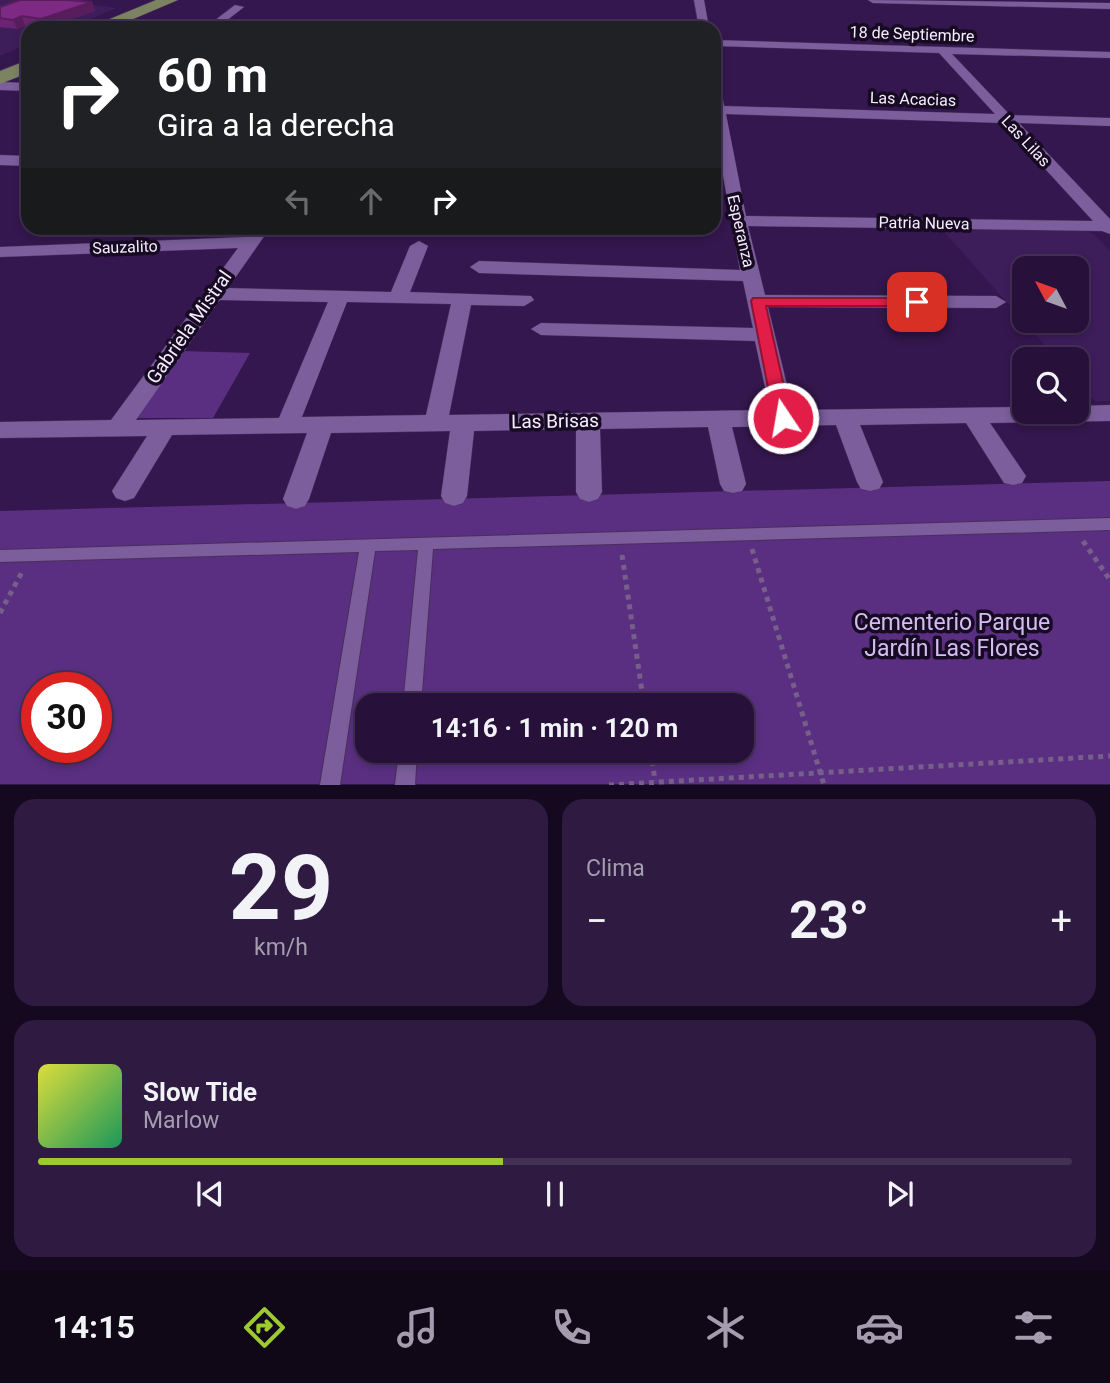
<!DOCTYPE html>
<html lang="es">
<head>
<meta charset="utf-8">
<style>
  body { margin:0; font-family:Roboto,sans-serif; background:#2f1a42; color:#f1f3f6; height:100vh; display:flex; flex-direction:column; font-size:26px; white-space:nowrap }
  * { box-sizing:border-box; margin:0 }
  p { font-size:23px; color:#a49daf }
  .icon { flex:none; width:38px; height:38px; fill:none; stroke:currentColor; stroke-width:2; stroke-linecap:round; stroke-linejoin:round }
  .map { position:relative; height:785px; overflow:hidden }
  .side { display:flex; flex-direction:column; gap:14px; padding:14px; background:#150920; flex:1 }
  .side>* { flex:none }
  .banner { position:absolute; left:21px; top:21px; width:700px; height:214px; border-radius:21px; box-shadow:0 4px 10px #0003,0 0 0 2px #433154; background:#202124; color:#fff; overflow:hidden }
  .needle { width:46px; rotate:311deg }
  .controls { position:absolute; left:1012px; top:256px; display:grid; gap:14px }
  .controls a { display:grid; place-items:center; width:77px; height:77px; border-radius:14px; background:#27113a; box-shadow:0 4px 10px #0003,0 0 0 2px #433154; font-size:35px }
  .speed { position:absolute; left:21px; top:672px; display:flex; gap:14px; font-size:35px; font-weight:700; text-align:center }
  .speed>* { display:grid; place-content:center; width:91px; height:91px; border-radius:50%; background:#27113a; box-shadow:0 4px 10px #0003,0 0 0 2px #433154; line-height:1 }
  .speed .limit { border:10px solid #d22; background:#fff; color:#111 }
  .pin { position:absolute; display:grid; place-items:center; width:60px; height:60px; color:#fff; margin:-30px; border-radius:14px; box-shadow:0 4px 10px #0006 }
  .me { position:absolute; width:77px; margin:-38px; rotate:348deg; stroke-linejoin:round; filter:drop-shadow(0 0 5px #0008) }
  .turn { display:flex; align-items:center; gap:24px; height:147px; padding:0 21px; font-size:32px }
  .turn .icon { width:91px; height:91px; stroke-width:2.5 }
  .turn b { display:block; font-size:49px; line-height:60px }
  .lanes { display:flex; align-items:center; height:66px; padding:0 21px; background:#0003; justify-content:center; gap:35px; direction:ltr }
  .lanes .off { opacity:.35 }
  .big { font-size:52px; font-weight:700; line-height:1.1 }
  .side .card { flex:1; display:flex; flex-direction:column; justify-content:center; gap:10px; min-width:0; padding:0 24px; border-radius:21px; background:#2f1a42 }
  .side .dial { align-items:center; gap:0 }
  .dial b { font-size:91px; line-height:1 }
  .song { display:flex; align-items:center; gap:21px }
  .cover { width:84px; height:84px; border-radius:10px; background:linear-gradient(135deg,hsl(60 70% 55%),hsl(150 70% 35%)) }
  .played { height:7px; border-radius:4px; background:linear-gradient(90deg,#9dca2f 45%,#433154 45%) }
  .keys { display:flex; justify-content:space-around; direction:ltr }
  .heat { display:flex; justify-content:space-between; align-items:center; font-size:38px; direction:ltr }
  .side .tiles { flex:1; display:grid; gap:14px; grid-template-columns:1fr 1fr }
  .card:last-child { grid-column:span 2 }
  .trip { position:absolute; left:355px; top:693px; width:399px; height:70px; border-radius:21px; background:#27113a; box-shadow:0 4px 10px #0003,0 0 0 2px #433154; font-weight:700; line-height:70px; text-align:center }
  .tab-bar { display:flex; height:112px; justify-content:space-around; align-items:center; background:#100717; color:#a49daf }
  .tab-bar .icon { width:49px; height:49px }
  .tab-bar .current { color:#9dca2f }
  .tab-bar b { font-size:32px; color:#f1f3f6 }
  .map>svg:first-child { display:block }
  .built { fill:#3e1d5b; fill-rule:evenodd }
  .green { fill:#5a2f82; fill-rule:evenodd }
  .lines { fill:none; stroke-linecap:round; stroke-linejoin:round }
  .lane-casing { stroke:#47305b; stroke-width:2 }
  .street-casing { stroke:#47305b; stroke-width:1 }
  .primary-casing { stroke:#47305b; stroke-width:1 }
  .path { stroke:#766089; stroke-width:5; stroke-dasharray:5 5; stroke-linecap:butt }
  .lane { fill:#7b5e9b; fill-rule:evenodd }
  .street { fill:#7b5e9b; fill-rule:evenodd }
  .primary { fill:#7c8361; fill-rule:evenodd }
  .wall { fill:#6c2472 }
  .shaded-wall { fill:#581d5c }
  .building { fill:#7e2a84; stroke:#581d5c; stroke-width:2 }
  .route { fill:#e11d48; stroke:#92132f; stroke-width:2 }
  .labels { text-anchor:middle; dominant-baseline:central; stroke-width:7; stroke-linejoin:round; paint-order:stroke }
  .far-street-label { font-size:16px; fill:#f4eefc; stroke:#170b23 }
  .street-label { font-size:19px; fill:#f4eefc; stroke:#170b23 }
  .near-park-label { font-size:23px; fill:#d3bcf0; stroke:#170b23 }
</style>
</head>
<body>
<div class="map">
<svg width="1110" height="785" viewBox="0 0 1110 785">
  <rect width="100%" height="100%" fill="#34174e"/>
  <g class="built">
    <polygon points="0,0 60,0 117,8 68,28 28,28 28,44 0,56"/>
    <path d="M 940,227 L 1078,229 L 1094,234 L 1110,251 L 1110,401 L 1095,401 L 1076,380 L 1076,359 L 1057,359 ZM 1024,268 L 1076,268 L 1076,320 L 1024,320 Z"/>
  </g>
  <g class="green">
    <polygon points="182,351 250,353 213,418 136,418"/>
    <path d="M 1110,481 L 1110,784 L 0,784 L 0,511 ZM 37,688 L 96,688 L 96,747 L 37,747 ZM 368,705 L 742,705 L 742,751 L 368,751 Z"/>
  </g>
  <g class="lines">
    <g class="lane-casing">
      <g id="lane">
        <polygon points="1110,518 1110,530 433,549 421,705 403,705 418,550 375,551 340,785 320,785 359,552 0,562 0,550"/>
        <polygon points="399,751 417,751 415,785 395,785"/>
      </g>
    </g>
    <g class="street-casing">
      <g id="street">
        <polygon points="694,0 704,0 709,28 699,28"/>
        <polygon points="868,0 1110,3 1110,9 873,3"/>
        <polygon points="235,5 244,7 217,28 205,28"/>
        <polygon points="122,23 198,25 203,28 118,28"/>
        <path d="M 714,40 L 1110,52 L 1110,58 L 952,54 L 1010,115 L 1110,118 L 1110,126 L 1019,123 L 1110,219 L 1110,234 L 1102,231 L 748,226 L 765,295 L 996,296 L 1006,302 L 996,308 L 768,307 L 793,410 L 1024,407 L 1024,411 L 1076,411 L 1076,406 L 1110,405 L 1110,421 L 990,423 L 1026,476 L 1022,483 L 1013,485 L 1004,483 L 966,423 L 860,425 L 883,482 L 879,489 L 870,491 L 861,489 L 857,482 L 836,425 L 732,427 L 746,484 L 742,491 L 733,493 L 724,491 L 720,484 L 708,427 L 600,429 L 602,492 L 598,499 L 589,502 L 580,499 L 576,492 L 576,429 L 474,431 L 467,496 L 463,503 L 454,506 L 445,503 L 441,496 L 450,431 L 331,433 L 309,499 L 305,506 L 296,509 L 287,506 L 283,499 L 307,433 L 172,435 L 134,498 L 125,501 L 116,498 L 112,491 L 147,436 L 0,438 L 0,422 L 111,420 L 238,248 L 0,257 L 0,247 L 246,237 L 253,228 L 270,228 L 228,288 L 391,292 L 410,246 L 419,241 L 428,246 L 410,292 L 531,296 L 534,300 L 524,306 L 471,305 L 449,415 L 770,410 L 755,341 L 541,335 L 531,329 L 541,323 L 753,328 L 743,281 L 479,273 L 470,267 L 479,261 L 740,270 L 714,125 L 714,80 L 720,84 L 724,106 L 995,114 L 939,53 L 714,46 ZM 726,114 L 1003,123 L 1093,221 L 746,216 ZM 220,300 L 328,302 L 279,418 L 136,420 ZM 347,302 L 451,304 L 426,415 L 302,417 Z"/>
        <polygon points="0,82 28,83 28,91 0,90"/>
        <polygon points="0,155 28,156 28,166 0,165"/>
      </g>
    </g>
    <g class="primary-casing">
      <g id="primary">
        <polygon points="156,0 178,0 112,28 88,28"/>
        <polygon points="28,60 28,73 0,84 0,71"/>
      </g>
    </g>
    <g class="path">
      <polyline points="1083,541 1110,580"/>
      <polyline points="752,549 824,785"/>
      <polyline points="622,555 644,705"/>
      <polyline points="0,613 22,572"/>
      <polyline points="651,751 655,781"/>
      <polyline points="609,785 1110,756"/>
    </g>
    <use href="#lane" class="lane"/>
    <use href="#street" class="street"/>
    <use href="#primary" class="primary"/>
  </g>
  <polygon class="wall" points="92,2 95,11 45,28 25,26 17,29 0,27 0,5 0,7"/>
  <g class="shaded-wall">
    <polygon points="92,2 95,11 45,28 41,19"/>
    <polygon points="22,16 25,26 17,29 13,20"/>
  </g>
  <polygon class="building" points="20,0 67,0 92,2 41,19 22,16 13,20 0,18 0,7"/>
  <polygon class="route" points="753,298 917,298 924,302 917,306 766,306 791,418 783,423 774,418 751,301"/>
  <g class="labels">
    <g class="far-street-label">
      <text transform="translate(912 34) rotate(2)">18 de Septiembre</text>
      <text transform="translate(913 99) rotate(2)">Las Acacias</text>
      <text transform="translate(1026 141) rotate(47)">Las Lilas</text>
      <text transform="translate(924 223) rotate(1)">Patria Nueva</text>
      <text transform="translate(741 231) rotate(77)">Esperanza</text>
      <text transform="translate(125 247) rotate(-2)">Sauzalito</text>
    </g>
    <g class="street-label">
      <text transform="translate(189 327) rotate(-55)">Gabriela Mistral</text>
      <text transform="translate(555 421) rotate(-1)">Las Brisas</text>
    </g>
    <g class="near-park-label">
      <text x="952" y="622">Cementerio Parque<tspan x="952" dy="26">Jardín Las Flores</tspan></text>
    </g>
  </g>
</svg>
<div class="controls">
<a><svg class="needle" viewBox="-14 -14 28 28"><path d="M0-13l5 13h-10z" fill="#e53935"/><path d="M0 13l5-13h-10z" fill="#a49daf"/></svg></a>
<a><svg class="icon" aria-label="search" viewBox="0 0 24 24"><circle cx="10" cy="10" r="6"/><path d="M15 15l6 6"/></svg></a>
</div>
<div class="speed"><div class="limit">30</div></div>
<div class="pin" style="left:917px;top:302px;background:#d93025"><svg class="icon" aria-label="arrive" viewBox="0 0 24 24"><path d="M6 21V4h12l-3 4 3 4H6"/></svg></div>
<svg class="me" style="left:783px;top:418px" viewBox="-20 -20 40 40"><circle r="17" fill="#e11d48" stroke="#fff" stroke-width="3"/><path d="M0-11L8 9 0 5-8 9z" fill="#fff"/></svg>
<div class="trip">14:16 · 1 min · 120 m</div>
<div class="banner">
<div class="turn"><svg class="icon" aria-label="right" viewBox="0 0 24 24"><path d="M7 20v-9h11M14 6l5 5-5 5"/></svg><div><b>60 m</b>Gira a la derecha</div></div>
<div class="lanes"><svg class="icon off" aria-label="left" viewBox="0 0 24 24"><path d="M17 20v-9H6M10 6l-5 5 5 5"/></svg><svg class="icon off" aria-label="ahead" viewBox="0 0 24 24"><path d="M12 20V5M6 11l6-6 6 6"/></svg><svg class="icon" aria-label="right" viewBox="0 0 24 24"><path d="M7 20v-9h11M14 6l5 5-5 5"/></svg></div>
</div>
</div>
<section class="side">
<div class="tiles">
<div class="card dial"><b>29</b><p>km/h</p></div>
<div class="card"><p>Clima</p>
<div class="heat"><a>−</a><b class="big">23°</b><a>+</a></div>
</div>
<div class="card">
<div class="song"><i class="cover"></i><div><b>Slow Tide</b><p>Marlow</p></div></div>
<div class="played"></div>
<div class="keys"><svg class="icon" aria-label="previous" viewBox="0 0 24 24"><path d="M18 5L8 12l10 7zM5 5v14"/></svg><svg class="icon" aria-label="pause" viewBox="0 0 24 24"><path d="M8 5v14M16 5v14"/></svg><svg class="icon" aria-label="next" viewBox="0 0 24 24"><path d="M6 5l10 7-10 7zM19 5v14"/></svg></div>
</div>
</div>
</section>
<nav class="tab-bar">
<b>14:15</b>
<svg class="icon current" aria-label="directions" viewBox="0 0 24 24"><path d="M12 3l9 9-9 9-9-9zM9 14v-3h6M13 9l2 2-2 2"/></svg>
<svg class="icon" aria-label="music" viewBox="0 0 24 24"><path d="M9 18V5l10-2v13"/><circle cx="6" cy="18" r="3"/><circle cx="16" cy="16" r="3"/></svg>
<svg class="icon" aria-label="phone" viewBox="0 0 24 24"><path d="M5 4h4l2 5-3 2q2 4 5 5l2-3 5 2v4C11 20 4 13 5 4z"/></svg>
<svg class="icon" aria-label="climate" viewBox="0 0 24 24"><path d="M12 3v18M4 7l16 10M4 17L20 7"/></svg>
<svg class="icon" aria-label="car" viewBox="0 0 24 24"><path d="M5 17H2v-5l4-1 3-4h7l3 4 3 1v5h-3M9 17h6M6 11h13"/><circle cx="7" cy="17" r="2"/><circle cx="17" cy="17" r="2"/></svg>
<svg class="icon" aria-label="filters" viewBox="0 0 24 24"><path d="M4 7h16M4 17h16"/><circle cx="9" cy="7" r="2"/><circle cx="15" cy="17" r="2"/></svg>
</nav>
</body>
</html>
